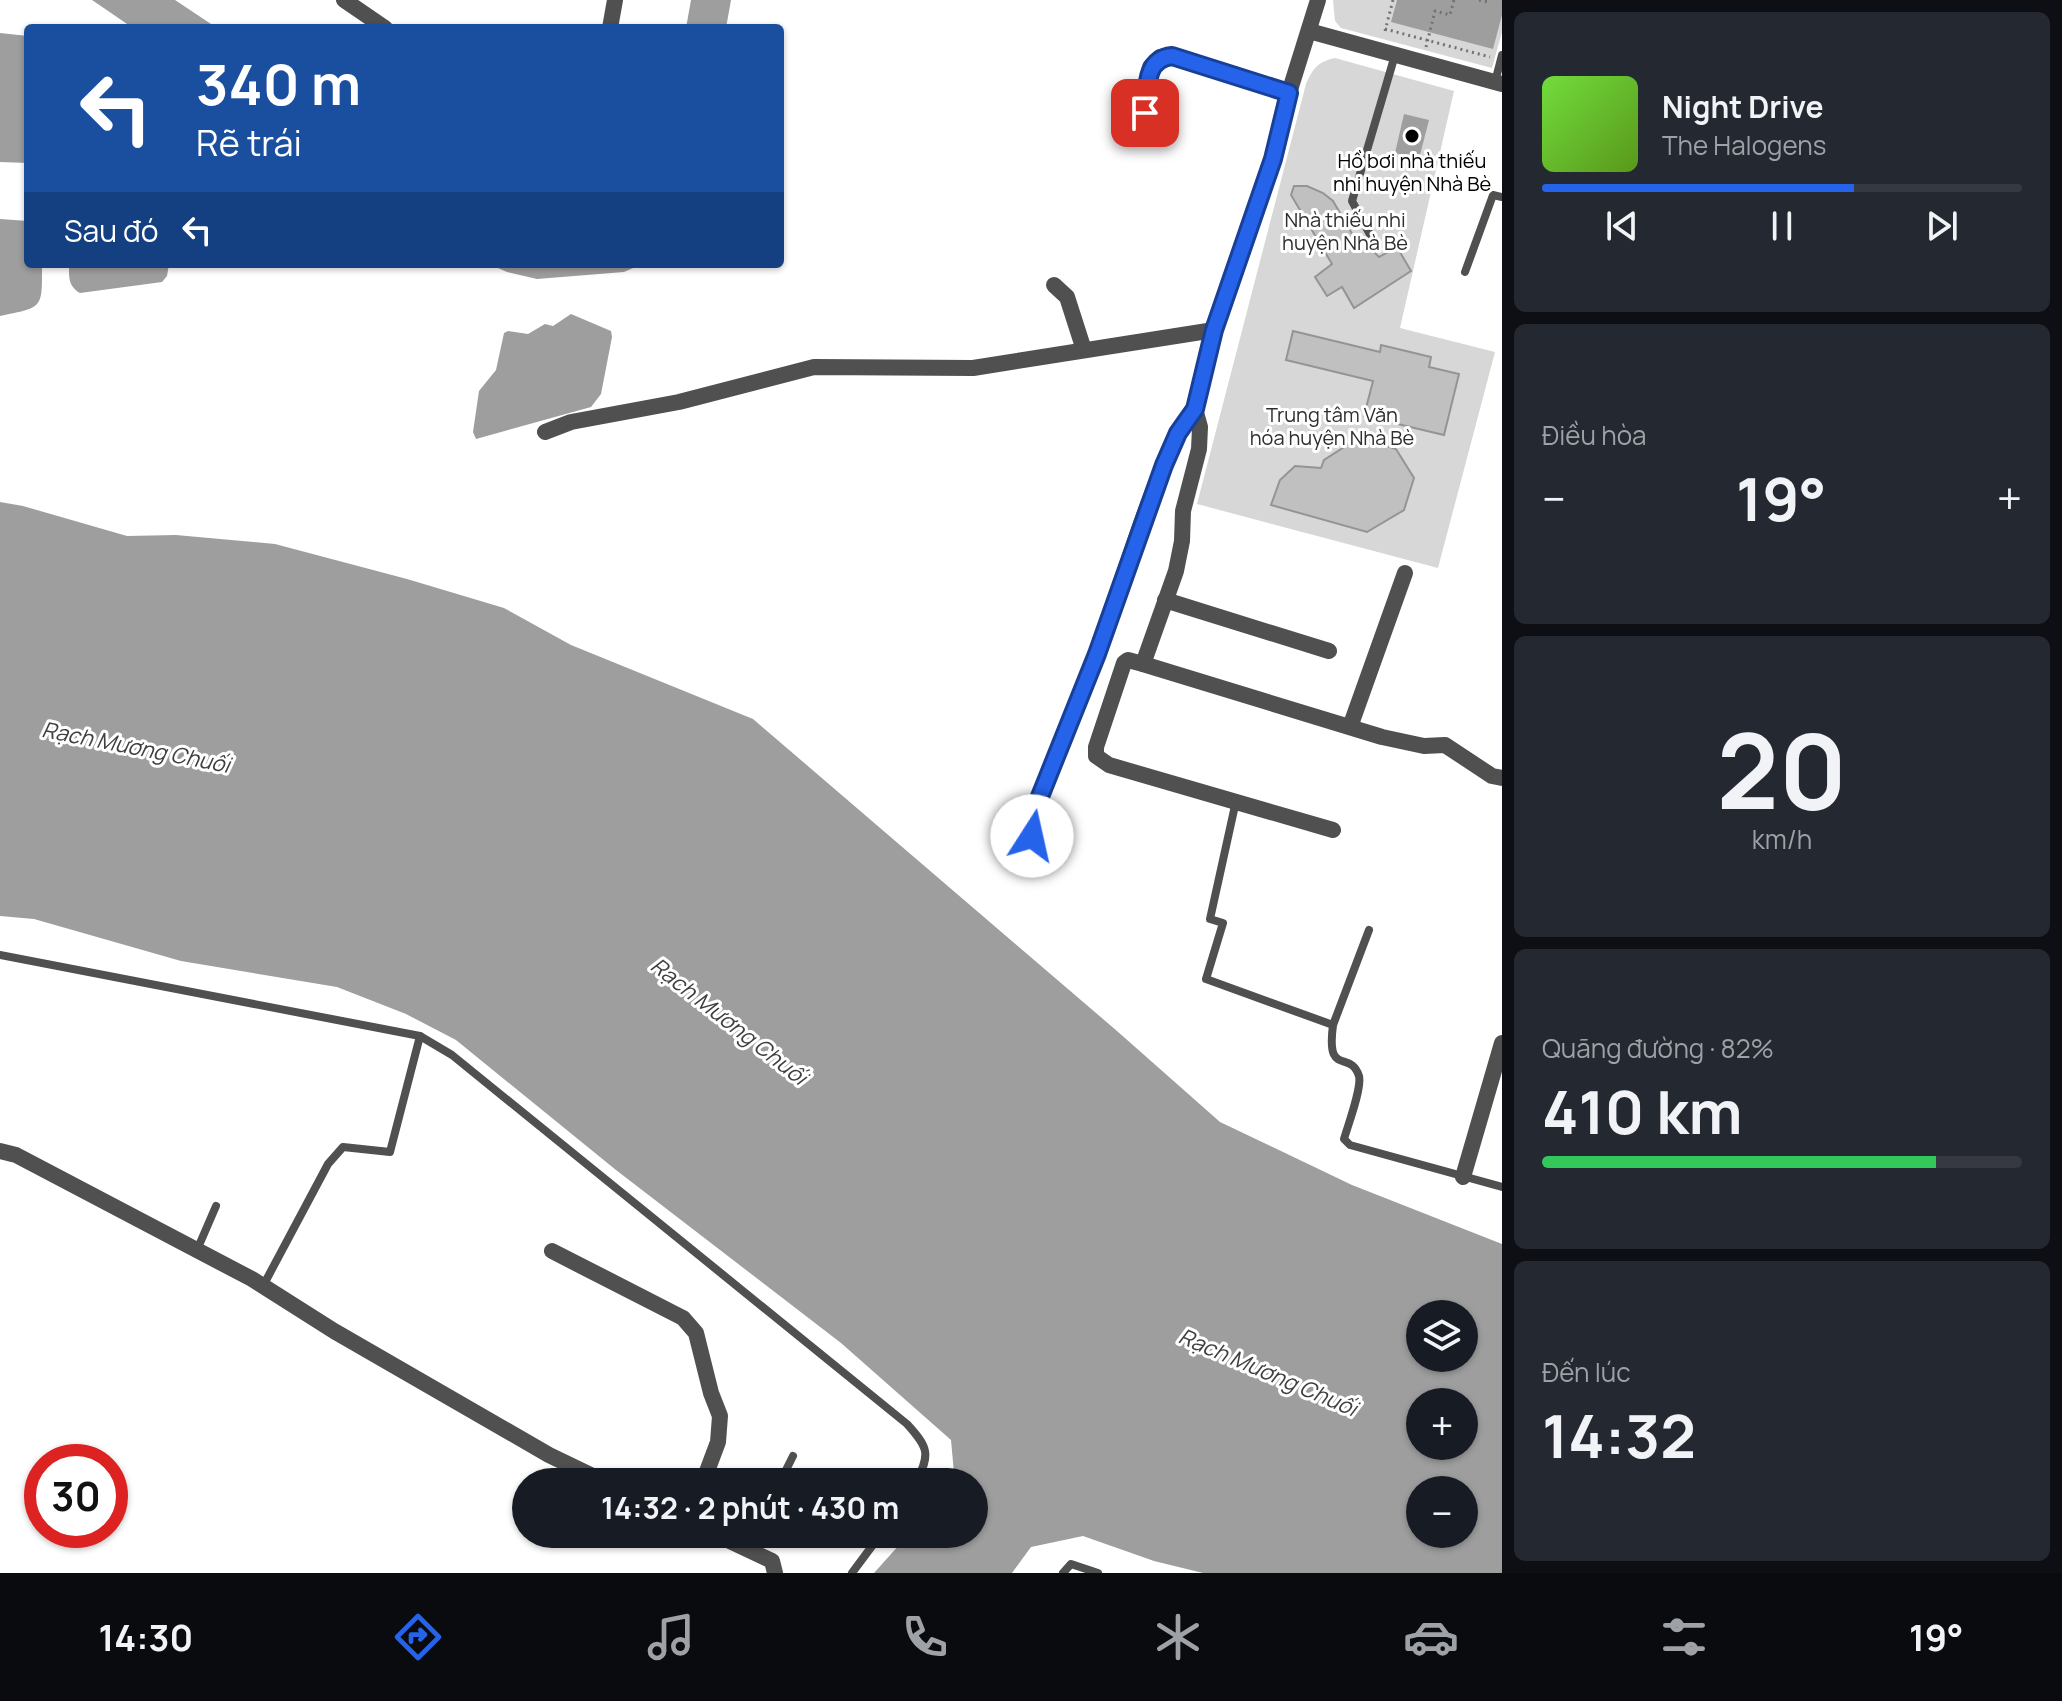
<!DOCTYPE html>
<html lang="vi">
<head>
<meta charset="utf-8">
<style>
  body { margin:0; font-family:Manrope,sans-serif; background:#242831; color:#f1f3f6; height:100vh; display:flex; flex-direction:column; font-size:30px; white-space:nowrap }
  * { box-sizing:border-box; margin:0 }
  p { font-size:26px; color:#9ea1a6 }
  .icon { flex:none; width:44px; height:44px; fill:none; stroke:currentColor; stroke-width:2; stroke-linecap:round; stroke-linejoin:round }
  .map { position:relative; flex:1; overflow:hidden }
  .details { display:flex; flex-direction:column; gap:12px; padding:12px; background:#0d0f14; width:560px }
  .details>* { flex:none }
  .banner { position:absolute; left:24px; top:24px; width:760px; height:244px; border-radius:8px; box-shadow:0 2px 6px #0004; background:#1a4fa0; color:#fff; overflow:hidden }
  .controls { position:absolute; left:1406px; top:1300px; display:grid; gap:16px }
  .controls a { display:grid; place-items:center; width:72px; height:72px; border-radius:50%; background:#171b24; box-shadow:0 2px 6px #0004; font-size:40px }
  .speed { position:absolute; left:24px; top:1444px; display:flex; gap:16px; font-size:40px; font-weight:700; text-align:center }
  .speed>* { display:grid; place-content:center; width:104px; height:104px; border-radius:50%; background:#171b24; box-shadow:0 2px 6px #0004; line-height:1 }
  .speed .limit { border:12px solid #d22; background:#fff; color:#111 }
  .pin { position:absolute; display:grid; place-items:center; width:68px; height:68px; color:#fff; margin:-34px; border-radius:16px; box-shadow:0 4px 12px #0006 }
  .me { position:absolute; width:88px; margin:-44px; rotate:10deg; stroke-linejoin:round; filter:drop-shadow(0 0 6px #0008) }
  .turn { display:flex; align-items:center; gap:28px; height:168px; padding:0 40px; font-size:36px }
  .turn .icon { width:104px; height:104px; stroke-width:2.5 }
  .turn b { display:block; font-size:56px; line-height:68px }
  .then { display:flex; align-items:center; height:76px; padding:0 40px; background:#0003; gap:16px; font-size:30px }
  .big { font-size:60px; font-weight:700; line-height:1.1 }
  .details .widget { flex:1; display:flex; flex-direction:column; justify-content:center; gap:12px; min-width:0; padding:0 28px; border-radius:12px; background:#242831 }
  .details .dial { align-items:center; gap:0 }
  .dial b { font-size:104px; line-height:1 }
  .song { display:flex; align-items:center; gap:24px }
  .cover { width:96px; height:96px; border-radius:12px; background:linear-gradient(135deg,hsl(100 70% 55%),hsl(90 70% 35%)) }
  .played { height:8px; border-radius:4px; background:linear-gradient(90deg,#2563eb 65%,#363941 65%) }
  .keys { display:flex; justify-content:space-around; direction:ltr }
  .heat { display:flex; justify-content:space-between; align-items:center; font-size:44px; direction:ltr }
  .charge { height:12px; border-radius:6px; background:linear-gradient(90deg,#34c759 82%,#363941 0) }
  .trip { position:absolute; left:512px; top:1468px; width:476px; height:80px; border-radius:40px; background:#171b24; box-shadow:0 2px 6px #0004; font-weight:700; line-height:80px; text-align:center }
  .tab-bar { display:flex; height:128px; justify-content:space-around; align-items:center; background:#090b0e; color:#9ea1a6 }
  .tab-bar .icon { width:56px; height:56px }
  .tab-bar .current { color:#2563eb }
  .tab-bar b { font-size:36px; color:#f1f3f6 }
  main { display:flex; flex:1; min-height:0 }
  .map>svg:first-child { display:block }
  .green { fill:#d7d7d7 }
  .water { fill:#9e9e9e; fill-rule:evenodd }
  .building { fill:#c0c0c0; stroke:#949494; stroke-width:2 }
  .lines { fill:none; stroke-linecap:round; stroke-linejoin:round }
  .path { stroke:#727272; stroke-width:3; stroke-dasharray:2 4; stroke-linecap:butt }
  .service { stroke:#505050; stroke-width:8 }
  .minor { stroke:#505050; stroke-width:16 }
  .route-casing { stroke:#184099; stroke-width:20 }
  .route { stroke:#2563eb; stroke-width:14 }
  .poi-dot { fill:#000; stroke:#fff; stroke-width:3 }
  .labels { text-anchor:middle; dominant-baseline:central; stroke-width:6; stroke-linejoin:round; paint-order:stroke }
  .poi-label { font-size:20px; fill:#000; stroke:#fff }
  .park-label { font-size:20px; fill:#2e2e2e; stroke:#fff }
  .water-label { font-size:22px; font-style:italic; fill:#3f3f3f; stroke:#fff }
</style>
</head>
<body>
<main>
<div class="map">
<svg width="1502" height="1573" viewBox="0 0 1502 1573">
  <rect width="100%" height="100%" fill="#fff"/>
  <g class="green">
    <polygon points="1333,0 1502,0 1502,32 1492,68 1341,28 1335,21"/>
    <path d="M 1335,58 L 1454,91 L 1400,328 L 1495,352 L 1438,568 L 1197,504 L 1306,84 C 1313,68 1318,62 1335,58 Z"/>
  </g>
  <g class="water">
    <polygon points="92,0 175,0 217,28 133,28"/>
    <polygon points="691,0 731,0 726,28 686,28"/>
    <polygon points="1397,0 1502,0 1502,15 1493,49 1391,22"/>
    <polygon points="0,33 28,36 28,163 0,162"/>
    <polygon points="1404,114 1429,120 1419,159 1395,153"/>
    <path d="M 0,219 L 28,221 L 28,264 L 42,264 C 42,309 44,307 0,316 Z"/>
    <path d="M 69,264 L 169,264 L 167,276 L 162,282 L 80,293 C 68,286 69,277 69,264 Z"/>
    <polygon points="489,264 642,264 624,272 537,279 507,272"/>
    <polygon points="571,314 611,331 612,337 601,394 591,407 476,439 473,432 479,391 496,370 504,333 508,331 528,334 545,324 553,326"/>
    <path d="M 0,502 L 23,506 L 127,536 L 176,535 L 275,544 L 407,579 L 504,608 L 571,645 L 753,719 L 1117,1031 L 1220,1122 L 1352,1185 L 1502,1244 L 1502,1573 L 1203,1573 L 1154,1561 L 1083,1536 L 1031,1547 L 1012,1573 L 874,1573 L 909,1534 L 974,1534 L 974,1482 L 949,1482 L 954,1473 L 951,1440 L 841,1343 L 616,1170 L 456,1040 L 406,1014 L 337,987 L 181,961 L 34,919 L 0,916 ZM 1420,1314 L 1464,1314 L 1464,1358 L 1420,1358 ZM 1420,1402 L 1464,1402 L 1464,1446 L 1420,1446 ZM 1420,1490 L 1464,1490 L 1464,1534 L 1420,1534 Z"/>
  </g>
  <g class="building">
    <polygon points="1294,186 1307,186 1323,193 1333,201 1362,251 1369,247 1379,257 1397,247 1411,271 1354,308 1342,287 1327,296 1315,277 1332,264 1291,195"/>
    <polygon points="1293,331 1380,352 1381,345 1431,357 1429,367 1459,374 1444,435 1364,416 1373,381 1286,360"/>
    <polygon points="1360,437 1396,449 1414,478 1404,510 1367,532 1271,505 1280,480 1295,466 1321,468 1324,460"/>
  </g>
  <g class="lines">
    <g class="path">
      <polyline points="1479,0 1488,2 1488,0"/>
      <polyline points="1385,29 1490,57"/>
      <polyline points="1385,31 1393,0"/>
      <polyline points="1426,47 1435,11 1450,15 1454,0"/>
    </g>
    <g class="service">
      <polyline points="1495,82 1502,55"/>
      <polyline points="1374,242 1352,201 1395,55"/>
      <polyline points="1465,272 1493,195 1502,197"/>
      <polyline points="1236,801 1210,919 1223,923 1206,979 1333,1025 1369,930"/>
      <path d="M 0,955 L 420,1036 L 452,1055 L 907,1424 C 928,1447 931,1454 916,1482"/>
      <path d="M 1333,1025 C 1326,1078 1350,1049 1359,1076 C 1362,1088 1348,1125 1344,1139 L 1350,1145 L 1502,1187"/>
      <polyline points="197,1250 216,1206"/>
      <polyline points="263,1286 328,1164 343,1147 390,1152 420,1036"/>
      <polyline points="780,1482 793,1456"/>
      <polyline points="749,1549 756,1534"/>
      <polyline points="852,1573 881,1534"/>
      <polyline points="1063,1573 1071,1564 1098,1573"/>
    </g>
    <g class="minor">
      <polyline points="344,0 385,28"/>
      <polyline points="1318,0 1289,93 1273,159 1214,330 1195,409 1200,427 1199,449 1183,511 1182,541 1176,571 1143,664 1128,660 1124,663 1096,747 1096,756 1109,765 1333,830"/>
      <polyline points="610,28 615,0"/>
      <polyline points="1309,31 1502,84"/>
      <polyline points="1145,113 1150,67 1160,57 1172,56 1289,93"/>
      <polyline points="1054,285 1067,297 1084,350"/>
      <polyline points="545,432 571,422 679,402 814,367 973,368 1214,330"/>
      <polyline points="1165,600 1329,651"/>
      <polyline points="1143,664 1382,737 1424,746 1445,745 1492,776 1502,778"/>
      <polyline points="1350,727 1405,573"/>
      <path d="M 1039,854 L 1032,836 L 1033,814 C 1057,750 1085,689 1107,625 C 1131,557 1154,467 1195,409"/>
      <polyline points="0,1151 16,1155 252,1279 334,1331 549,1455 605,1482"/>
      <polyline points="1463,1177 1502,1043"/>
      <polyline points="552,1251 683,1318 696,1333 711,1393 720,1416 718,1442 703,1482"/>
      <polyline points="715,1534 772,1561 775,1573"/>
    </g>
  </g>
  <g class="lines">
    <g class="route-casing">
      <path id="route" d="M 1032,836 L 1033,814 L 1097,654 L 1164,465 L 1178,433 L 1195,409 L 1214,330 L 1273,159 L 1289,93 L 1172,56 C 1143,59 1148,91 1145,113"/>
    </g>
    <use href="#route" class="route"/>
  </g>
  <circle class="poi-dot" cx="1412" cy="136" r="8"/>
  <g class="labels">
    <g class="poi-label">
      <text x="1412" y="160">Hồ bơi nhà thiếu<tspan x="1412" dy="23">nhi huyện Nhà Bè</tspan></text>
    </g>
    <g class="park-label">
      <text x="1345" y="219">Nhà thiếu nhi<tspan x="1345" dy="23">huyện Nhà Bè</tspan></text>
      <text x="1332" y="414">Trung tâm Văn<tspan x="1332" dy="23">hóa huyện Nhà Bè</tspan></text>
    </g>
    <g class="water-label">
      <text transform="translate(136 747) rotate(11)">Rạch Mương Chuối</text>
      <text transform="translate(729 1021) rotate(38)">Rạch Mương Chuối</text>
      <text transform="translate(1268 1372) rotate(23)">Rạch Mương Chuối</text>
    </g>
  </g>
</svg>
<div class="controls">
<a><svg class="icon" aria-label="layers" viewBox="0 0 24 24"><path d="M12 4l9 5-9 5-9-5zM3 14l9 5 9-5"/></svg></a>
<a>+</a>
<a>−</a>
</div>
<div class="speed"><div class="limit">30</div></div>
<div class="pin" style="left:1145px;top:113px;background:#d93025"><svg class="icon" aria-label="arrive" viewBox="0 0 24 24"><path d="M6 21V4h12l-3 4 3 4H6"/></svg></div>
<svg class="me" style="left:1032px;top:836px" viewBox="-20 -20 40 40"><circle r="19" fill="#fff"/><path d="M0-13L10 11 0 6-10 11z" fill="#2563eb"/></svg>
<div class="trip">14:32 · 2 phút · 430 m</div>
<div class="banner">
<div class="turn"><svg class="icon" aria-label="left" viewBox="0 0 24 24"><path d="M17 20v-9H6M10 6l-5 5 5 5"/></svg><div><b>340 m</b>Rẽ trái</div></div>
<div class="then">Sau đó<svg class="icon" aria-label="left" viewBox="0 0 24 24"><path d="M17 20v-9H6M10 6l-5 5 5 5"/></svg></div>
</div>
</div>
<section class="details">
<div class="widget">
<div class="song"><i class="cover"></i><div><b>Night Drive</b><p>The Halogens</p></div></div>
<div class="played"></div>
<div class="keys"><svg class="icon" aria-label="previous" viewBox="0 0 24 24"><path d="M18 5L8 12l10 7zM5 5v14"/></svg><svg class="icon" aria-label="pause" viewBox="0 0 24 24"><path d="M8 5v14M16 5v14"/></svg><svg class="icon" aria-label="next" viewBox="0 0 24 24"><path d="M6 5l10 7-10 7zM19 5v14"/></svg></div>
</div>
<div class="widget"><p>Điều hòa</p>
<div class="heat"><a>−</a><b class="big">19°</b><a>+</a></div>
</div>
<div class="widget dial"><b>20</b><p>km/h</p></div>
<div class="widget"><p>Quãng đường · 82%</p><b class="big">410 km</b><div class="charge"></div></div>
<div class="widget"><p>Đến lúc</p><b class="big">14:32</b></div>
</section>
</main>
<nav class="tab-bar">
<b>14:30</b>
<svg class="icon current" aria-label="directions" viewBox="0 0 24 24"><path d="M12 3l9 9-9 9-9-9zM9 14v-3h6M13 9l2 2-2 2"/></svg>
<svg class="icon" aria-label="music" viewBox="0 0 24 24"><path d="M9 18V5l10-2v13"/><circle cx="6" cy="18" r="3"/><circle cx="16" cy="16" r="3"/></svg>
<svg class="icon" aria-label="phone" viewBox="0 0 24 24"><path d="M5 4h4l2 5-3 2q2 4 5 5l2-3 5 2v4C11 20 4 13 5 4z"/></svg>
<svg class="icon" aria-label="climate" viewBox="0 0 24 24"><path d="M12 3v18M4 7l16 10M4 17L20 7"/></svg>
<svg class="icon" aria-label="car" viewBox="0 0 24 24"><path d="M5 17H2v-5l4-1 3-4h7l3 4 3 1v5h-3M9 17h6M6 11h13"/><circle cx="7" cy="17" r="2"/><circle cx="17" cy="17" r="2"/></svg>
<svg class="icon" aria-label="filters" viewBox="0 0 24 24"><path d="M4 7h16M4 17h16"/><circle cx="9" cy="7" r="2"/><circle cx="15" cy="17" r="2"/></svg>
<b>19°</b>
</nav>
</body>
</html>
